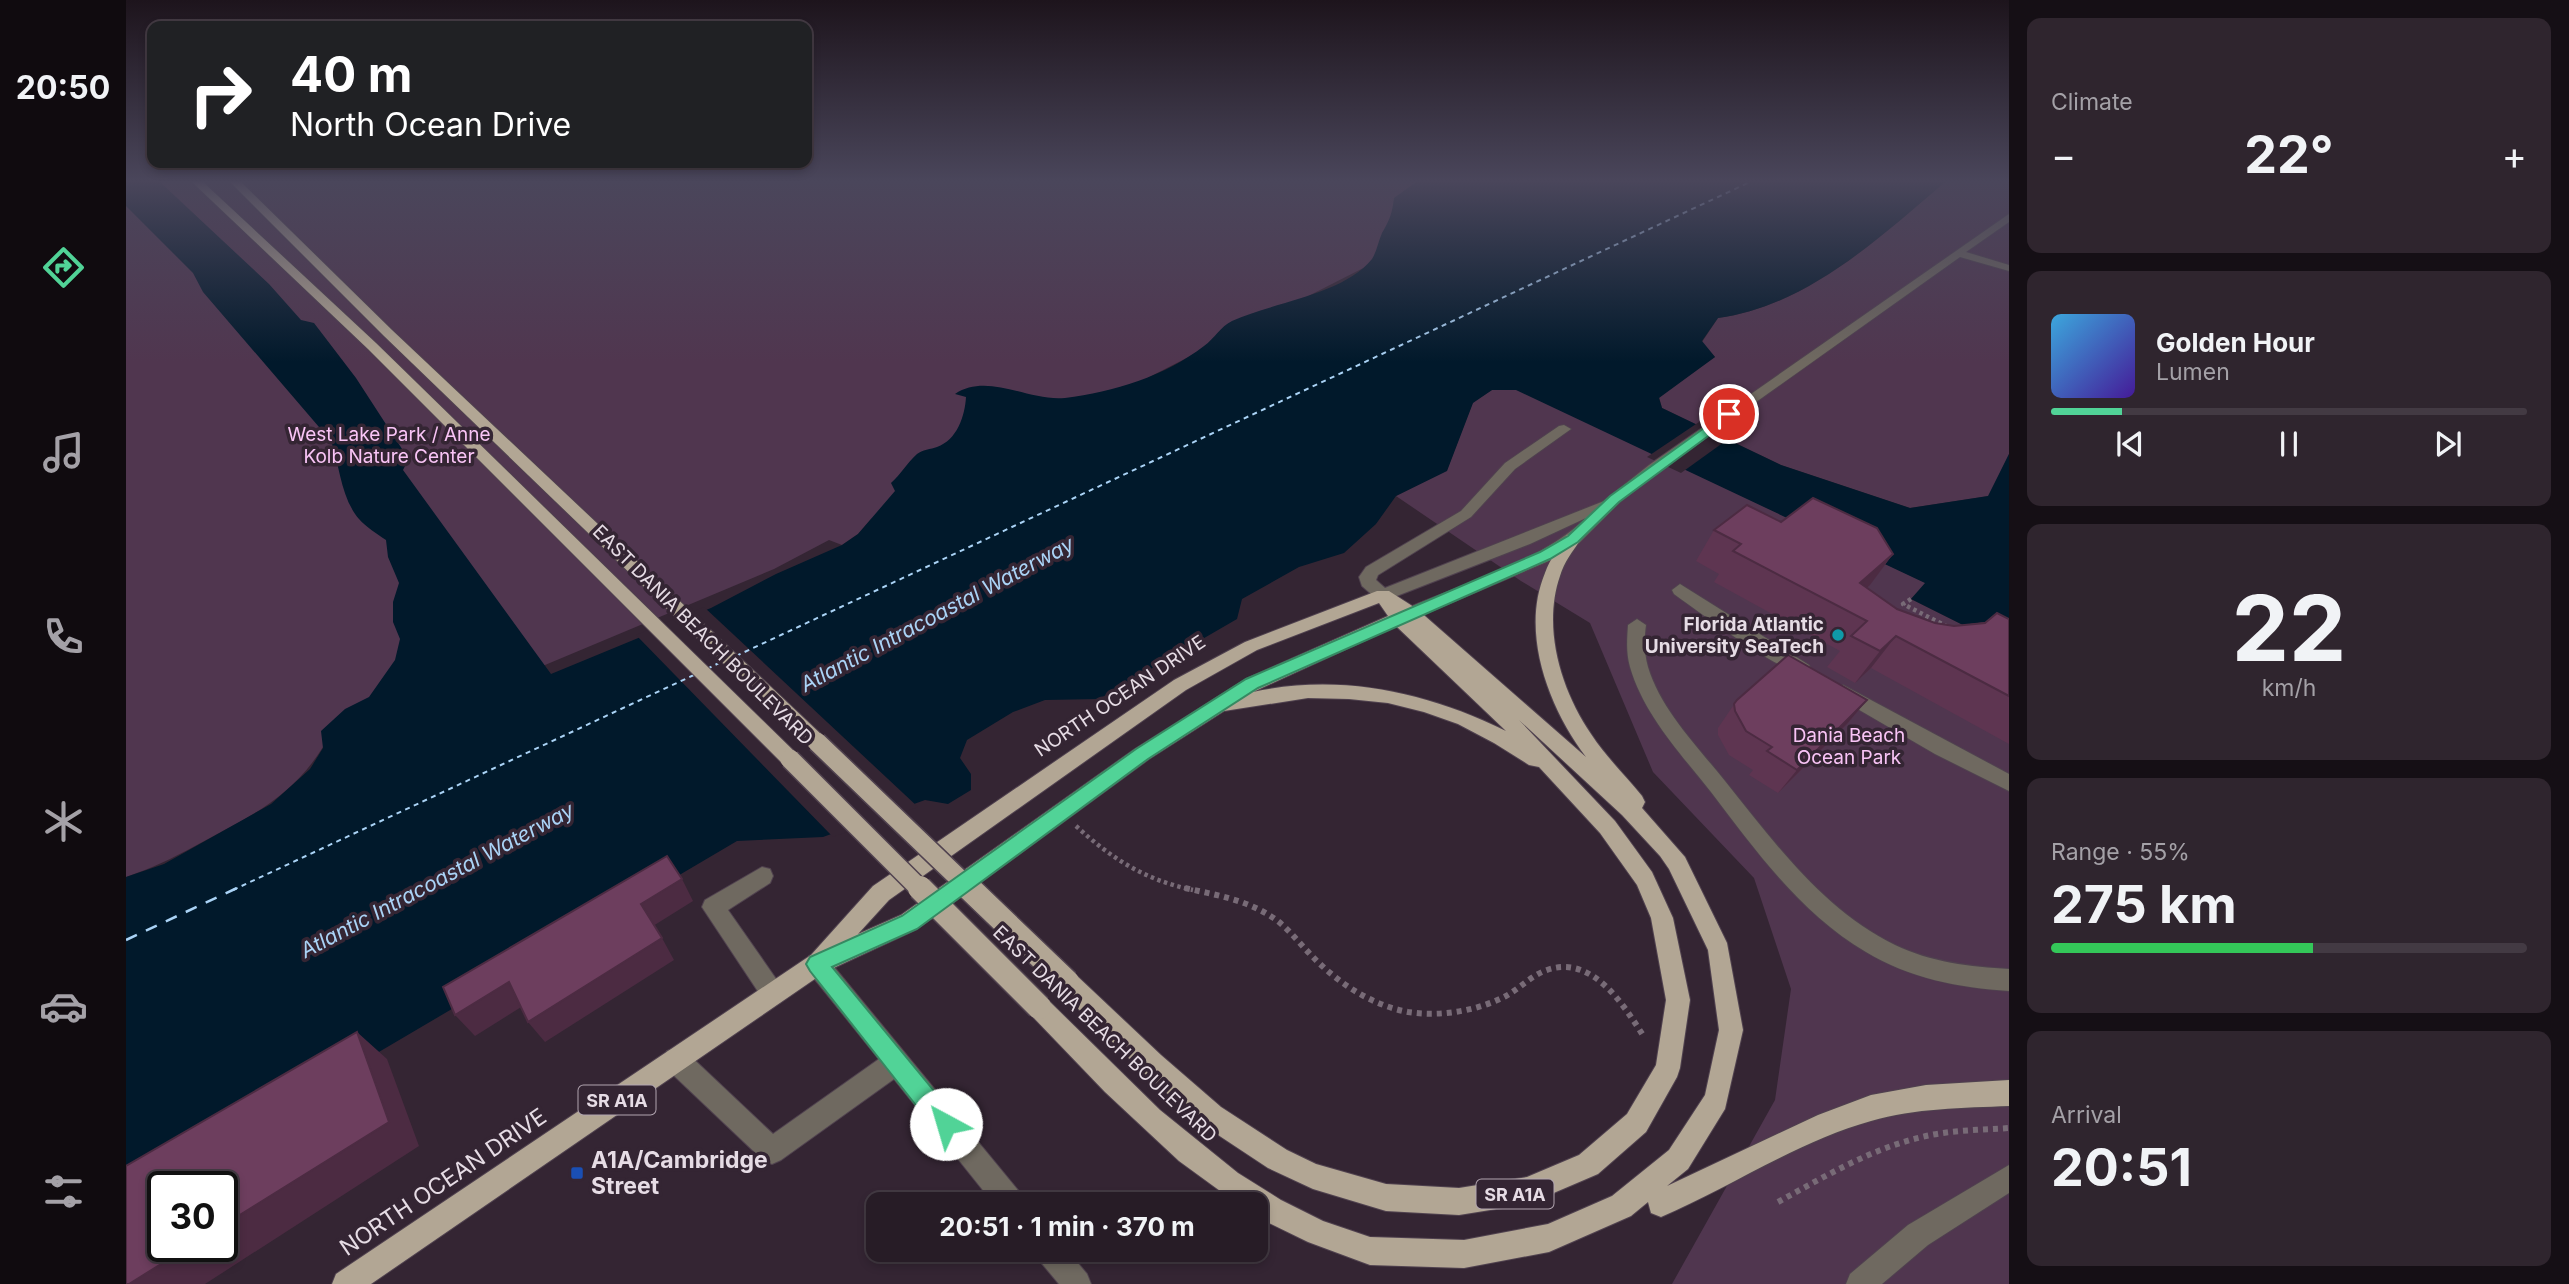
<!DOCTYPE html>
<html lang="en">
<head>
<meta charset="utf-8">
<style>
  body { margin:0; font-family:Inter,sans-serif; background:#2f252e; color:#f1f3f6; height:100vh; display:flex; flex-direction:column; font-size:26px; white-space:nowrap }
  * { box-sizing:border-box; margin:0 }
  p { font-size:23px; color:#a4a1a7 }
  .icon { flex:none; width:38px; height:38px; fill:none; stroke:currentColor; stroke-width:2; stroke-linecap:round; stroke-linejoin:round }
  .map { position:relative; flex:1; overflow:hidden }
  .drawer { display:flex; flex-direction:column; gap:18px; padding:18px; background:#150f15; width:560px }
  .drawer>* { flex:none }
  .hud { position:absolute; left:21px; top:21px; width:665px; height:147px; border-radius:14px; box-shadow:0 4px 10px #0003,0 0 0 2px #433a43; background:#202124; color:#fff; overflow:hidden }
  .speed { position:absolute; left:21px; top:1171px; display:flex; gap:14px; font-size:35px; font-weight:700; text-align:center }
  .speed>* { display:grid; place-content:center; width:91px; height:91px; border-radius:50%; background:#271c26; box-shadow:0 4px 10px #0003,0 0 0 2px #433a43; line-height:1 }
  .speed .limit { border:4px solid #111; border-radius:10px; background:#fff; color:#111 }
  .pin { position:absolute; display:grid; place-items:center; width:60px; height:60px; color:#fff; margin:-30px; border:4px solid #fff; border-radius:50%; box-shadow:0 2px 7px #0007 }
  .me { position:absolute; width:77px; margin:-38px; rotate:321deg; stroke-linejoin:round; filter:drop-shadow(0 0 5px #0008) }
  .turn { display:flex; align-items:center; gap:24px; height:147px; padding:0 28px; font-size:32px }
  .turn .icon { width:91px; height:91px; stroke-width:2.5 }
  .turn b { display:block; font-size:49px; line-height:60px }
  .big { font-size:52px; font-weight:700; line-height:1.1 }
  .drawer .tile { flex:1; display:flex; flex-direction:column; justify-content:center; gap:10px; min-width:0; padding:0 24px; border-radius:14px; background:#2f252e }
  .drawer .dial { align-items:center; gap:0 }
  .dial b { font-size:91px; line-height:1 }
  .song { display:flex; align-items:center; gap:21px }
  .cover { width:84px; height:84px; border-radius:10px; background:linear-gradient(135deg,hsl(200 70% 55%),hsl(260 70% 35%)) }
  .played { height:7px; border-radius:4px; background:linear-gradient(90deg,#51d397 15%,#433a43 15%) }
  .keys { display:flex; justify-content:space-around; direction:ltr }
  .heat { display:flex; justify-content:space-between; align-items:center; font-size:38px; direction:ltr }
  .charge { height:10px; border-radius:5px; background:linear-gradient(90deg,#34c759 55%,#433a43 0) }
  .trip { position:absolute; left:740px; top:1192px; width:402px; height:70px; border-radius:14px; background:#271c26; box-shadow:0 4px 10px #0003,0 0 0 2px #433a43; font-weight:700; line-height:70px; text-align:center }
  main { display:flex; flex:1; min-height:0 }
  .dock { display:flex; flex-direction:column; width:126px; justify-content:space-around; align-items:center; background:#100b0f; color:#a4a1a7 }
  .dock .icon { width:49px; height:49px }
  .dock .active { color:#51d397 }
  .dock b { font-size:32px; color:#f1f3f6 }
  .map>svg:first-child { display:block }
  .green { fill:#50364f }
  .water { fill:#01192b }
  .pier { fill:#342533 }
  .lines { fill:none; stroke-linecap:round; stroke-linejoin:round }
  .ferry-far1 { stroke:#aad3f6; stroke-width:2; stroke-dasharray:5 4.5; stroke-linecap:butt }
  .ferry { stroke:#aad3f6; stroke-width:2.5; stroke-dasharray:12 10; stroke-linecap:butt }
  .minor-casing { stroke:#50424f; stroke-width:2 }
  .major-casing { stroke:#50424f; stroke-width:2 }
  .path-far1 { stroke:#786b77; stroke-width:4.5; stroke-dasharray:3.5 3.5; stroke-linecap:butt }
  .path { stroke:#786b77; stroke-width:6; stroke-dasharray:5 5; stroke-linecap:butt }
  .minor { fill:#6f6960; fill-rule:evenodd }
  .major { fill:#b2a694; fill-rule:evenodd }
  .major-bridge-far1-casing { stroke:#50424f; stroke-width:22; stroke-linecap:butt }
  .major-bridge-casing { stroke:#50424f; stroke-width:27; stroke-linecap:butt }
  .major-bridge-far1 { stroke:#b2a694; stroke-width:19 }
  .major-bridge { stroke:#b2a694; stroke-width:24 }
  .wall { fill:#5e3551 }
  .shaded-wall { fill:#4c2b42 }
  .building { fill:#6d3e5e; stroke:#4c2b42; stroke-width:2 }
  .route { fill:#51d397; stroke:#358962; stroke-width:2 }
  .culture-dot { fill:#0f9aa8; stroke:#342533; stroke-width:2.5 }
  .transit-dot { fill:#1a4fb4; stroke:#342533; stroke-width:2.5 }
  .labels { text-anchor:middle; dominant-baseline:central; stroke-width:7; stroke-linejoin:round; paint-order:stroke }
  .shield { fill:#342533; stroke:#b1a5b0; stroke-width:2 }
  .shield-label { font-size:18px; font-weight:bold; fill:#e6dce5 }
  .park-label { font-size:19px; fill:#f9c4f6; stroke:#342533 }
  .poi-label { font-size:19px; font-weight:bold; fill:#e6dce5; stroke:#342533; text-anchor:end }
  .street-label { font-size:19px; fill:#e6dce5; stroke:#342533 }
  .water-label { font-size:21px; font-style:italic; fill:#aad3f6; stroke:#342533 }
  .near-poi-label { font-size:23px; font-weight:bold; fill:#e6dce5; stroke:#342533; text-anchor:start }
  .near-street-label { font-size:23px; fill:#e6dce5; stroke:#342533 }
</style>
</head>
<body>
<main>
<nav class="dock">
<b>20:50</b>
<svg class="icon active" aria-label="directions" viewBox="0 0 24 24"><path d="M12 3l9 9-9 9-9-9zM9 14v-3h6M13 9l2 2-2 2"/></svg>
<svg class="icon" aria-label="music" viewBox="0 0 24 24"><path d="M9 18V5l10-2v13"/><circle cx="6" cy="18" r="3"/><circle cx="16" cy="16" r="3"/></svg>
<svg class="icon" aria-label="phone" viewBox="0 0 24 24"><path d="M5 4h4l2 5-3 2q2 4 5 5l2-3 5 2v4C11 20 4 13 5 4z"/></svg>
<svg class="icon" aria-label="climate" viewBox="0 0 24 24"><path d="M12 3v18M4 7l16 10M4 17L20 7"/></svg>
<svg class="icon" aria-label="car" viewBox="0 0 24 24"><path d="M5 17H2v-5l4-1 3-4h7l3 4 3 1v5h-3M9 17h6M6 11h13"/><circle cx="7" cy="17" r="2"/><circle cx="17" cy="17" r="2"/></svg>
<svg class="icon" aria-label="filters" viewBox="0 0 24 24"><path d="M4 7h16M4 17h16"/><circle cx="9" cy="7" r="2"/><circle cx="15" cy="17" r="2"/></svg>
</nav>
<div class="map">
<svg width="1883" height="1284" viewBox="0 0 1883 1284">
  <rect width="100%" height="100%" fill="#342533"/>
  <g class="green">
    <path d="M 0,182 L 1406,182 L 745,519 L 732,534 L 716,545 L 703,540 L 648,569 L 352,693 L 197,747 C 164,800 122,817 69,846 C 45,859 26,868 0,877 Z"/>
    <path d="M 1819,182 L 1883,182 L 1883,454 L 1863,496 L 1784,508 L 1655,465 L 1536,408 L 1533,397 L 1589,357 L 1576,342 L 1592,318 C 1681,306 1753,238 1819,182 Z"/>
    <polygon points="1390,389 1800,583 1785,599 1883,648 1883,1284 1546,1284 1649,1100 1665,989 1628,878 1527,772 1464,623 1395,581 1270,496 1321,470 1347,402 1366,390"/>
  </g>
  <path class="water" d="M 0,182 L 34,182 L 143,284 L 175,320 L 188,323 L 230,378 L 278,452 L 281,462 L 277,470 L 425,674 L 585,608 L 650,574 L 716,545 L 732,534 L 769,491 L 765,483 C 775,474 781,463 791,454 C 796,450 805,449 811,447 C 831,440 839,416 840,397 L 829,394 C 862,372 904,402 939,398 C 988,392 1039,376 1078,346 C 1089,338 1094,327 1106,321 C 1147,302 1217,295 1246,259 C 1251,251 1252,242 1256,233 C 1264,219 1266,214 1268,198 L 1290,182 L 1819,182 C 1753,238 1681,306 1592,318 L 1576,341 L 1589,357 L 1533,398 L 1536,408 L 1655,465 L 1784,508 L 1862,496 L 1883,454 L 1883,648 L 1785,599 L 1799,583 L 1390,390 L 1366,390 L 1347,403 L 1321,471 L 1270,496 L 1250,524 L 1218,553 L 1173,567 L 1116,599 L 1111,619 L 973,699 L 919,700 L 887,712 L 841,740 L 834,758 L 845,774 L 845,790 L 822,804 L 799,800 L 697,837 L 611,841 L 0,1201 L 0,877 L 38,864 L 145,804 L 184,769 L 197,748 L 195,731 L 219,709 L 243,697 L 269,660 L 274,639 L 267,622 L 267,602 L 273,583 L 262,557 L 260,540 C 251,534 240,527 233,519 C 215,498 214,467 205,441 L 77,292 L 67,273 L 0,206 Z"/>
  <g class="pier">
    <polygon points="1573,422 1605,437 1555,473 1521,457"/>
    <polygon points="578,607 792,807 707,837 510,635"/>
  </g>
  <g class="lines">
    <g class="ferry-far1">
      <polyline points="610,656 1624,182"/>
      <polyline points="581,669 595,662"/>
      <polyline points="107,890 570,674"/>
    </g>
    <polyline class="ferry" points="0,940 111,888"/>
    <g class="minor-casing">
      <g id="minor">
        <path d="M 1883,214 L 1883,222 L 1840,252 L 1883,265 L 1883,271 L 1834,257 L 1533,471 L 1494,502 L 1453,543 L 1425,560 L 1291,617 L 1279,617 L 1276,613 L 1279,609 C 1340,583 1411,564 1460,518 L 1404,544 L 1263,599 L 1251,599 L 1236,586 L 1233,577 L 1240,567 L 1335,511 L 1379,463 L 1433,426 L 1438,425 L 1445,429 L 1389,469 L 1345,517 L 1252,575 L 1250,580 L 1259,588 L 1478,501 L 1523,465 Z"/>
        <path d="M 1554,584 L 1683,665 L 1686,670 L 1683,675 C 1664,680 1569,609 1548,594 L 1546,590 Z"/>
        <path d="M 1511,619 L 1520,625 C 1518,640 1518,653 1522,667 C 1535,710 1571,746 1599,781 C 1648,842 1697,910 1769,945 C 1804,962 1845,967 1883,969 L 1883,991 C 1833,988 1783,978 1740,952 C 1675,914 1630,851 1585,792 C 1555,754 1518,715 1504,667 C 1500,653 1501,640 1502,625 Z"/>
        <polygon points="1717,685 1883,774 1883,791 1809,754 1711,697 1708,692 1711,687"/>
        <polygon points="636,867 644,869 647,876 644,883 602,910 655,986 659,994 655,1002 647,1005 639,1002 576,907 579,900"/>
        <polygon points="691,953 699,956 895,1194 899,1204 868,1204 768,1079 655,1160 646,1164 637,1160 541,1069 538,1060 541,1051 550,1048 559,1051 647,1134 753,1059 683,972 680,964 683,956"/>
        <polygon points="1883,1165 1883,1193 1802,1245 1756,1284 1720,1284 1724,1274 1782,1225"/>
        <polygon points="909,1250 941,1250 961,1274 965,1284 933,1284 913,1260"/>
      </g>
    </g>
    <g class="major-casing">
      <g id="major">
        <polygon points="66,182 77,182 250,343 671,754 674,759 671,764 664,767 657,764 242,349"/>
        <polygon points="104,182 115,182 266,330 698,737 701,742 698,747 691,749 684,747 258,336"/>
        <path d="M 1447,534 L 1455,539 C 1447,551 1438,562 1434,576 C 1416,628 1435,690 1465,734 C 1480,757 1499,775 1516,796 L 1519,802 L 1516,808 L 1559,857 L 1601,943 L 1617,1030 L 1599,1109 L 1562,1169 L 1541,1186 L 1692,1115 L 1745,1095 L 1800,1085 L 1883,1080 L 1883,1106 C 1837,1108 1789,1108 1745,1121 C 1675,1140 1603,1188 1535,1217 L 1525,1213 L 1522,1202 L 1505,1216 L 1423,1252 L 1338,1268 L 1244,1265 L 1182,1242 L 1135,1219 L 1130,1216 L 1130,1204 L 1112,1204 L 1053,1161 L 979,1092 L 905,1015 L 901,1007 L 905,999 L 913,996 L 921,999 L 1034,1110 L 1112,1173 L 1155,1200 L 1197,1221 L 1244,1237 L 1338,1240 L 1422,1224 L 1486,1196 L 1543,1150 L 1579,1095 L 1593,1030 L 1582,950 L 1543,869 L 1534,856 L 1496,815 L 1393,720 L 1489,821 L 1526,872 L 1547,918 L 1564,1000 L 1554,1068 L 1551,1077 L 1520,1132 L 1472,1174 L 1402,1204 L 1333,1215 L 1260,1211 L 1187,1189 L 1142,1168 L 1077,1125 L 1018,1073 L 933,990 L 929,982 L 933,974 L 941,971 L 949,974 L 1035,1055 L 1095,1107 L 1161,1150 L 1190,1164 L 1260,1184 L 1333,1188 L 1401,1177 L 1453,1155 L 1501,1114 L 1530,1065 L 1540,1000 L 1525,918 L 1511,885 L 1474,833 L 1413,767 L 1403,765 L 1368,743 L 1332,724 L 1298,712 L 1262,703 L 1223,699 L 1182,698 L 1098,711 L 1023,759 L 791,929 L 699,972 L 245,1284 L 206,1284 L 210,1274 L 685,955 L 747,886 L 1048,680 L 1119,642 L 1251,591 L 1263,591 L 1291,609 L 1460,757 C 1423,708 1394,633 1419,573 C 1424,559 1433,547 1441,535 ZM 1253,603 L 1262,616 L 1120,679 L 1009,749 L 775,915 L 732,934 L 763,900 L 1060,690 L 1131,650 ZM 1270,626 L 1380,731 C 1300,692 1215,673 1127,692 Z"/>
      </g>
    </g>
    <g class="path-far1">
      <polyline points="1785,599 1777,604 1820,626"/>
      <path d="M 950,826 C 986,859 1019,880 1067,890"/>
    </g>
    <g class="path">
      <path d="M 1059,888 C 1090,895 1122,900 1149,919 C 1163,929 1174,944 1186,956 C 1212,983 1245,1005 1282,1012 C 1314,1017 1351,1011 1380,996 C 1394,988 1406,975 1421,970 C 1466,954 1498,1005 1518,1037"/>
      <path d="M 1652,1202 C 1698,1177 1744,1149 1796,1137 C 1824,1130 1854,1130 1883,1128"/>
    </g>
    <use href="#minor" class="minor"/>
    <use href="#major" class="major"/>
    <g class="major-bridge-far1-casing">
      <g id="major-bridge-far1">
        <polyline points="691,742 845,890"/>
        <polyline points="664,759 795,890"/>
      </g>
    </g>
    <g class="major-bridge-casing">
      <g id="major-bridge">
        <polyline points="794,888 913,1007"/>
        <polyline points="843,888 941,982"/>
      </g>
    </g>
    <use href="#major-bridge-far1" class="major-bridge-far1"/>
    <use href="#major-bridge" class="major-bridge"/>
  </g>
  <g class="wall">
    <polygon points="1655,522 1767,554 1741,588 1771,609 1809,623 1828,626 1883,619 1883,744 1745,668 1729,683 1701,667 1714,651 1588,582 1593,574 1570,561 1588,530"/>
    <polygon points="1611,700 1741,700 1721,724 1652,793 1623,775 1627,770 1603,755 1592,735 1592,728"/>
  </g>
  <g class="shaded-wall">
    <polygon points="1767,554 1744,585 1717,609 1734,583"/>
    <polygon points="1770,636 1745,668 1729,683 1754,651"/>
    <polygon points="1741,700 1721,724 1652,793 1671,770"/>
    <polygon points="556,879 567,901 527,926 515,904"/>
    <polygon points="536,938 548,960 419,1042 402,1022"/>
    <polygon points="383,982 400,1004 349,1036 329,1015"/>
    <polygon points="231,1032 261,1059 293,1146 79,1284 3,1284 64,1246 96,1246 96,1226"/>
  </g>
  <g class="building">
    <polygon points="1687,498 1751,528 1767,554 1734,583 1771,609 1809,623 1828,626 1859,623 1871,613 1883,619 1883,696 1770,636 1754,651 1725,636 1741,621 1607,551 1615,544 1588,530 1621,505 1655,522"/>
    <polygon points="1662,655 1741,700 1671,770 1641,751 1646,747 1620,731 1609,711 1608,704 1611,700"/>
    <polygon points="541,856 556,879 515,904 536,938 402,1022 383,982 329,1015 317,987"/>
    <polygon points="231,1032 263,1122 96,1226 96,1186 37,1186 37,1246 64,1246 3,1284 0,1284 0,1166"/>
  </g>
  <linearGradient id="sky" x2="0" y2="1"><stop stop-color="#1d141c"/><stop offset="0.5" stop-color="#4a465b"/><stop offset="1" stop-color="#4a465b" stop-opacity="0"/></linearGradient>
  <rect width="1883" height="362" fill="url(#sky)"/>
  <polygon class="route" points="1603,410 1608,411 1608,417 1493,502 1452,542 1424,559 1132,688 1022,759 791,929 706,967 828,1115 831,1124 828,1132 820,1135 811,1132 684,971 680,964 684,957 776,916 1010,749 1120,679 1414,552 1442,536 1484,496"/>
  <circle class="culture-dot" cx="1712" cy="635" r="7"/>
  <rect class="transit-dot" x="444" y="1166" width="14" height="14" rx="3.5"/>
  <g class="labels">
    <g class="shield">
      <rect x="452.5" y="1085.5" width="77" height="29" rx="5"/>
      <rect x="1350.5" y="1179.5" width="77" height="29" rx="5"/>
    </g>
    <g class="shield-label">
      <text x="491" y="1100">SR A1A</text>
      <text x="1389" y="1194">SR A1A</text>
    </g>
    <g class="park-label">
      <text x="263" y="434">West Lake Park / Anne<tspan x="263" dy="22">Kolb Nature Center</tspan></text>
      <text x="1723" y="735">Dania Beach<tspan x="1723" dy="22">Ocean Park</tspan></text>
    </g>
    <g class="poi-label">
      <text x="1698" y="624">Florida Atlantic<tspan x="1698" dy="22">University SeaTech</tspan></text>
    </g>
    <g class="street-label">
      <text transform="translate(577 635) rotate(45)">EAST DANIA BEACH BOULEVARD</text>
      <text transform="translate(994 696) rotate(-34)">NORTH OCEAN DRIVE</text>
      <text transform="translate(979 1034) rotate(44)">EAST DANIA BEACH BOULEVARD</text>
    </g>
    <g class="water-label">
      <text transform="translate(811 614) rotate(-28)">Atlantic Intracoastal Waterway</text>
      <text transform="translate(311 880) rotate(-28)">Atlantic Intracoastal Waterway</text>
    </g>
    <g class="near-poi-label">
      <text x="465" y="1160">A1A/Cambridge<tspan x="465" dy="26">Street</tspan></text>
    </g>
    <g class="near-street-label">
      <text transform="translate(317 1182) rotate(-34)">NORTH OCEAN DRIVE</text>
    </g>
  </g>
</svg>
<div class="speed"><div class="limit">30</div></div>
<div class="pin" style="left:1603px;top:414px;background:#d93025"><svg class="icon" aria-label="arrive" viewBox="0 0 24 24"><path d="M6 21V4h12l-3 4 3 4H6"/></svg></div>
<svg class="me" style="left:820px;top:1124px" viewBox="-20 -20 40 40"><circle r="19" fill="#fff"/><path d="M0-13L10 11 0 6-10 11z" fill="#51d397"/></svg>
<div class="trip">20:51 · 1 min · 370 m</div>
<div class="hud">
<div class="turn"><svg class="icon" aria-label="right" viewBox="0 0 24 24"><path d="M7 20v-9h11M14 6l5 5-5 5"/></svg><div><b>40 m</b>North Ocean Drive</div></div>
</div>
</div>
<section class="drawer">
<div class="tile"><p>Climate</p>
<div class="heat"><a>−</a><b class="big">22°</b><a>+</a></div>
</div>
<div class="tile">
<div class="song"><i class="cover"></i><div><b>Golden Hour</b><p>Lumen</p></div></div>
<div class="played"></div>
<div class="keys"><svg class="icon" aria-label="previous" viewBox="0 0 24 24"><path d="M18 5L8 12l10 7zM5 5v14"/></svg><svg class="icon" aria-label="pause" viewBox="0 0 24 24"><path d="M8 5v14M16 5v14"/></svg><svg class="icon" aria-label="next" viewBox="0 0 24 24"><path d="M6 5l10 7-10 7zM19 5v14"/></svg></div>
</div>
<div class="tile dial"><b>22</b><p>km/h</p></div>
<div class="tile"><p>Range · 55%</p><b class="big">275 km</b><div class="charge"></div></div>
<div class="tile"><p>Arrival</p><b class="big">20:51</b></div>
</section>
</main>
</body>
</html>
